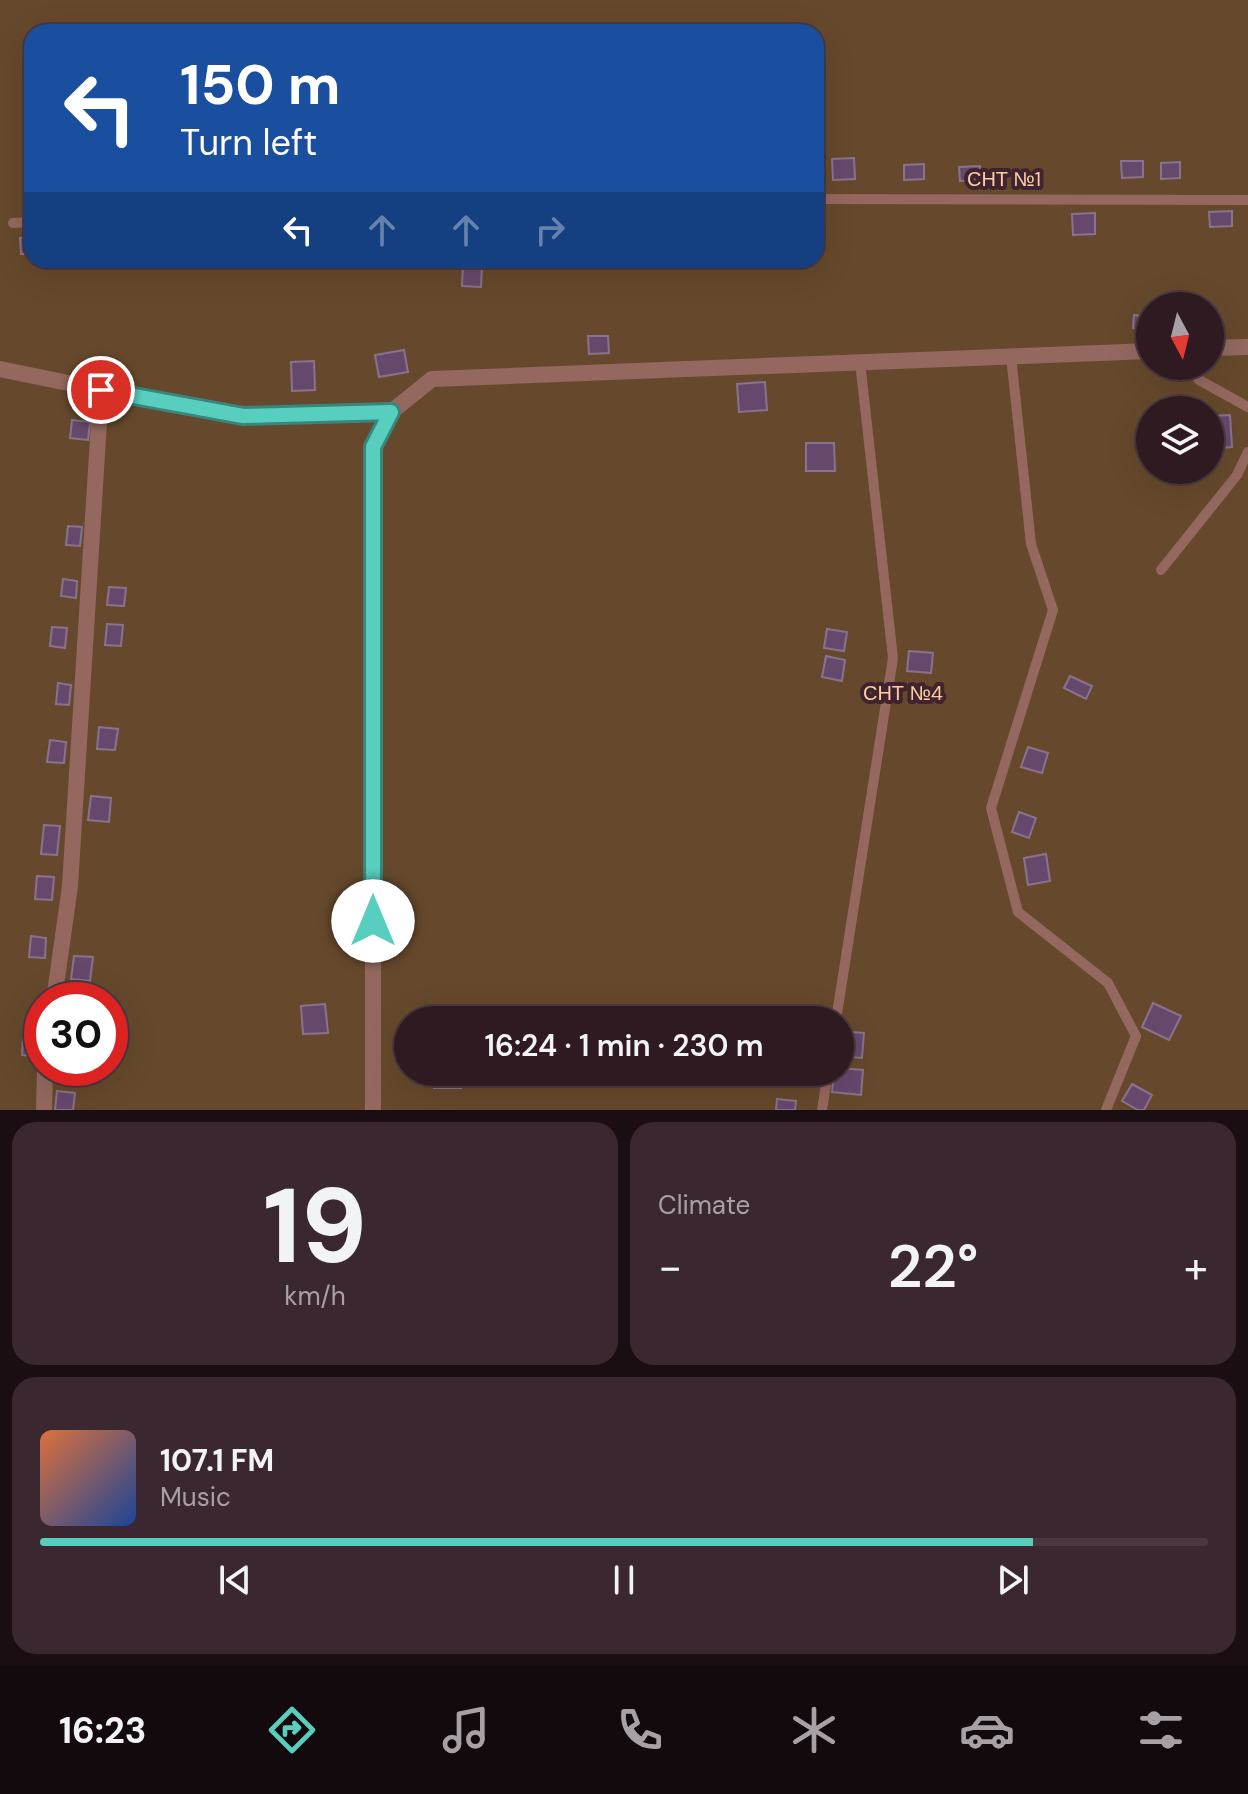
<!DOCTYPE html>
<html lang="en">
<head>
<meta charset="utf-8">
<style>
  body { margin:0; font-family:"DM Sans",sans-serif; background:#3b272f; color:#f1f3f6; height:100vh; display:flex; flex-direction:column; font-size:30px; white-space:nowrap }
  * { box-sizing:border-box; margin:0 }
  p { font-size:26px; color:#a7a1a5 }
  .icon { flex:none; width:44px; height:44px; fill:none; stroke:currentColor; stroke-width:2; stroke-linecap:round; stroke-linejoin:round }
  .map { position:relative; height:1110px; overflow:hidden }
  .details { display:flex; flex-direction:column; gap:12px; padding:12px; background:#1a0e13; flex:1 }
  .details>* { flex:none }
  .banner { position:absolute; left:24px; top:24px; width:800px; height:244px; border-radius:24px; box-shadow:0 8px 32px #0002,0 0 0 2px #4a3840; background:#1a4fa0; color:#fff; overflow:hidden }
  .needle { width:52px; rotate:173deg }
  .controls { position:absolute; left:1136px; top:292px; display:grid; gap:16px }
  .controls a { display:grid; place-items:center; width:88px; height:88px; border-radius:50%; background:#2f1a22; box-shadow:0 8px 32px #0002,0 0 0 2px #4a3840; font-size:40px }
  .speed { position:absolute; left:24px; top:982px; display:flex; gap:16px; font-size:40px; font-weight:700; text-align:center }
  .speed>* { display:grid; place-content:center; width:104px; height:104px; border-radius:50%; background:#2f1a22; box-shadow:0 8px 32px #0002,0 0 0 2px #4a3840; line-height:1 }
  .speed .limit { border:12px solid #d22; background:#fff; color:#111 }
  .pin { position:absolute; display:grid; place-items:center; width:68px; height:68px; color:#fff; margin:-34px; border:4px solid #fff; border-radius:50%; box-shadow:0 2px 8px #0007 }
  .me { position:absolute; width:88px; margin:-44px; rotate:0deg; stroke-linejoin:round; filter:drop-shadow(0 0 6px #0008) }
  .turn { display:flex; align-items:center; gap:28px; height:168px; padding:0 24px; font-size:36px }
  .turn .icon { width:104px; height:104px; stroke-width:2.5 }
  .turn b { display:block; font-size:56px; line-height:68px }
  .lanes { display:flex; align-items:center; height:76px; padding:0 24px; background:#0003; justify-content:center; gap:40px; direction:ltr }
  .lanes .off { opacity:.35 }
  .big { font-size:60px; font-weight:600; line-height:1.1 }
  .details .card { flex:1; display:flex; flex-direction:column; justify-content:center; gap:12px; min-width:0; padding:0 28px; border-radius:24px; background:#3b272f }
  .details .dial { align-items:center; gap:0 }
  .dial b { font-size:104px; line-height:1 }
  .song { display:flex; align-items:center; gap:24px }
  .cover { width:96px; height:96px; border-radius:12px; background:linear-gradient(135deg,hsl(20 70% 55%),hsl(220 70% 35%)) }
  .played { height:8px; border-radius:4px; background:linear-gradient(90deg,#58cebf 85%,#4a3840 85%) }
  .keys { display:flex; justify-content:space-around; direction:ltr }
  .heat { display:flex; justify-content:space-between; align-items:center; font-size:44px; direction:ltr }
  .details .tiles { flex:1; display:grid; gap:12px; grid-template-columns:1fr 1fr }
  .card:last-child { grid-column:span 2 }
  .trip { position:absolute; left:394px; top:1006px; width:460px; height:80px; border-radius:40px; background:#2f1a22; box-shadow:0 8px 32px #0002,0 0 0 2px #4a3840; font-weight:600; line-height:80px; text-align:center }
  .menu { display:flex; height:128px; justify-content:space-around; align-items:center; background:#130a0e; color:#a7a1a5 }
  .menu .icon { width:56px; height:56px }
  .menu .selected { color:#58cebf }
  .menu b { font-size:36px; color:#f1f3f6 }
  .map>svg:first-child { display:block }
  .green { fill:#66492c; fill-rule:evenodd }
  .building { fill:#67486d; stroke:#89738c; stroke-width:2 }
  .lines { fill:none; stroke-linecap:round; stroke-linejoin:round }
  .service { stroke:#94685f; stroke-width:10 }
  .minor { stroke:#94685f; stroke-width:16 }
  .route-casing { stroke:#39867c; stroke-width:20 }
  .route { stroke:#58cebf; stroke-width:14 }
  .labels { text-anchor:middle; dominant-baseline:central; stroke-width:8; stroke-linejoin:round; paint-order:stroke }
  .park-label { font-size:20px; fill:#fecea1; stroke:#3f232e }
</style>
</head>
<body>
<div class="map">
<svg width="1248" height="1110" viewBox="0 0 1248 1110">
  <rect width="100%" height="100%" fill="#3f232e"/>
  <path class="green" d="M 0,0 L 1248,0 L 1248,1110 L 0,1110 ZM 32,32 L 816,32 L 816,260 L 32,260 ZM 1150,306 L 1210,306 L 1210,366 L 1150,366 ZM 1150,410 L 1210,410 L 1210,470 L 1150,470 ZM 42,1000 L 110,1000 L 110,1068 L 42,1068 ZM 408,1020 L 840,1020 L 840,1072 L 408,1072 Z"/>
  <g class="building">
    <polygon points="854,158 855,179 833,180 832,159"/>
    <polygon points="1121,161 1143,161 1143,177 1122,178"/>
    <polygon points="1180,162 1180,178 1161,179 1161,163"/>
    <polygon points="924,164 924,179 904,180 904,165"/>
    <polygon points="980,166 980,180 960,181 959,167"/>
    <polygon points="1232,211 1232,226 1210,227 1209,212"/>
    <polygon points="1095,213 1095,234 1073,235 1072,214"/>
    <polygon points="32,237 32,254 21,254 20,238"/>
    <polygon points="463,264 482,265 481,287 462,286"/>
    <polygon points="1134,315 1150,317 1150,330 1133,328"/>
    <polygon points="588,336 608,336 609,353 589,354"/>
    <polygon points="404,350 408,372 379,377 375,355"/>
    <polygon points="314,361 315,390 292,391 291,362"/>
    <polygon points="765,382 767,410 739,412 737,384"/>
    <polygon points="1230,415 1232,447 1210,449 1210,416"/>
    <polygon points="72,420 90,422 88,440 70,438"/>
    <polygon points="806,443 834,443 835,471 806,471"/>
    <polygon points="68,526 82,527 80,546 66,545"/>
    <polygon points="63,579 77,581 76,598 61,596"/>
    <polygon points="109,587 126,588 124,606 107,605"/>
    <polygon points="107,624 123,625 121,646 105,645"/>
    <polygon points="52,627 67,628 65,648 50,646"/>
    <polygon points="827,629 847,632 844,651 824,648"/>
    <polygon points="909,651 933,653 931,673 907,671"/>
    <polygon points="826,656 845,660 842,681 822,677"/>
    <polygon points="1070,676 1092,686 1086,699 1064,688"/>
    <polygon points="58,683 71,685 69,705 56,704"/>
    <polygon points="99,727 118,729 115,750 97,749"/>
    <polygon points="50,740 66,742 64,763 47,762"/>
    <polygon points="1028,747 1048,753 1042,773 1021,767"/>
    <polygon points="91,796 111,798 109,822 88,820"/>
    <polygon points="1019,812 1036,818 1029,838 1012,832"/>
    <polygon points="44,825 60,826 57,855 41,854"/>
    <polygon points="1046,854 1050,881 1028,885 1024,858"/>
    <polygon points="37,876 54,877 52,900 35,899"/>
    <polygon points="31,936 46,938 45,958 29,957"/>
    <polygon points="74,956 93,957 90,981 71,979"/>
    <polygon points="1153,1003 1181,1016 1169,1040 1142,1027"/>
    <polygon points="325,1004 328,1033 303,1034 301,1006"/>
    <polygon points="840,1031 864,1033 862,1058 840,1056"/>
    <polygon points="23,1039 37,1040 35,1056 22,1055"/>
    <polygon points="840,1068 863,1070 861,1095 832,1092 834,1072 840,1072"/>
    <rect x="434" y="1072" width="27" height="16"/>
    <polygon points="1132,1084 1152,1095 1144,1110 1138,1110 1122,1101"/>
    <polygon points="57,1091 75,1093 73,1110 55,1110"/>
    <polygon points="777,1099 796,1101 795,1110 776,1110"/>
  </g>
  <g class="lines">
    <g class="service">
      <polyline points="816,199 1248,200"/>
      <polyline points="13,223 32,222"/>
      <polyline points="1011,356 1031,544 1053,610 991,808 1018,912 1108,983 1136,1036 1106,1110"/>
      <polyline points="1189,366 1199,380 1248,407"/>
      <polyline points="1161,570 1237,475 1248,452"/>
      <polyline points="836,1020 893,658 860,362"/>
      <polyline points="822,1110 828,1072"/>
    </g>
    <g class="minor">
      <polyline points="1210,348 1248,347"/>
      <polyline points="0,369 122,394 243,416 391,412 432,379 1150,351"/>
      <polyline points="54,1000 70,886 101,390"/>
      <polyline points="44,1110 45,1068"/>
      <polyline points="373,1110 373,447 391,412"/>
    </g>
  </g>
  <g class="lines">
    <g class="route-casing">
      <polyline id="route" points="101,390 243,416 391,412 373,447 373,921"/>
    </g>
    <use href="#route" class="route"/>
  </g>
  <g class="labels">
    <g class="park-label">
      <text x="1004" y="179">СНТ №1</text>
      <text x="903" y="693">СНТ №4</text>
    </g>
  </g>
</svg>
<div class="controls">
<a><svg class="needle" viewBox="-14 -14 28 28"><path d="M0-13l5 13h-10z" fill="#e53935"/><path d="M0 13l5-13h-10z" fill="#a7a1a5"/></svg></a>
<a><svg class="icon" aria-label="layers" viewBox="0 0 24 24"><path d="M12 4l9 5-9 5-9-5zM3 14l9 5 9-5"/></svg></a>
</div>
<div class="speed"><div class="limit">30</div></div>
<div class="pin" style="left:101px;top:390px;background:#d93025"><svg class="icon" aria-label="arrive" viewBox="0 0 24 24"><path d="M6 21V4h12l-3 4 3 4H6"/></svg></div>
<svg class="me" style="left:373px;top:921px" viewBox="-20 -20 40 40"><circle r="19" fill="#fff"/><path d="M0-13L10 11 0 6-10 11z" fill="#58cebf"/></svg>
<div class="trip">16:24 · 1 min · 230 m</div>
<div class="banner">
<div class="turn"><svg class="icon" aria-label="left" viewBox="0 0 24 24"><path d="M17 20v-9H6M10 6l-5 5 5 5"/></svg><div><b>150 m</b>Turn left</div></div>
<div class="lanes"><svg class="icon" aria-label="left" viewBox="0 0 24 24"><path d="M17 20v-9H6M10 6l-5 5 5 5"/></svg><svg class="icon off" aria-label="ahead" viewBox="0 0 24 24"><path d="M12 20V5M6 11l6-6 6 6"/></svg><svg class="icon off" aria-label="ahead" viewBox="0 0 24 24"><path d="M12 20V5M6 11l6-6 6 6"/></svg><svg class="icon off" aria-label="right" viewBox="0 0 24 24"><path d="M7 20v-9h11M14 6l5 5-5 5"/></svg></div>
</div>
</div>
<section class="details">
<div class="tiles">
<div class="card dial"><b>19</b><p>km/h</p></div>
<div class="card"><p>Climate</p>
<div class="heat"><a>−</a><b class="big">22°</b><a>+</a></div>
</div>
<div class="card">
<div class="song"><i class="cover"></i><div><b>107.1 FM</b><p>Music</p></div></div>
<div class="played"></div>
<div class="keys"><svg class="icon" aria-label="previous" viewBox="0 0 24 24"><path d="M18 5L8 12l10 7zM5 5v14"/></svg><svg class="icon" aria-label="pause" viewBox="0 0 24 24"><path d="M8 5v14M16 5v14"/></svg><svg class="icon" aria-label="next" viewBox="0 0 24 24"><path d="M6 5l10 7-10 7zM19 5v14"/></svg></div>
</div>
</div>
</section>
<nav class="menu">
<b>16:23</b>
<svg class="icon selected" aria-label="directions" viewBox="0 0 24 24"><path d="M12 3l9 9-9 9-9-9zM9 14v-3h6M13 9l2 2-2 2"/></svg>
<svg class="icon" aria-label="music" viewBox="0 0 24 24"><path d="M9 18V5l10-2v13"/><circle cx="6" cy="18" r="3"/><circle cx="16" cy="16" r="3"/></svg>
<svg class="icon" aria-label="phone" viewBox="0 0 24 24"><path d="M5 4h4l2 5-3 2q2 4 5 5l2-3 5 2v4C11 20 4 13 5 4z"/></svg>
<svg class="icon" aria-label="climate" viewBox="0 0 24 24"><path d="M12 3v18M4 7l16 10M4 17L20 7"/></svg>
<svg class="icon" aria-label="car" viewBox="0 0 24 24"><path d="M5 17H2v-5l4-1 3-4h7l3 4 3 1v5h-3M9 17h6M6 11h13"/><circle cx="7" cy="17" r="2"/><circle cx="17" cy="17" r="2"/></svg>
<svg class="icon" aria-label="filters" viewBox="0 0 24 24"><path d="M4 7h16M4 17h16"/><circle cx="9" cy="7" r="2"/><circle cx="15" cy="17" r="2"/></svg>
</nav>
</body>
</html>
